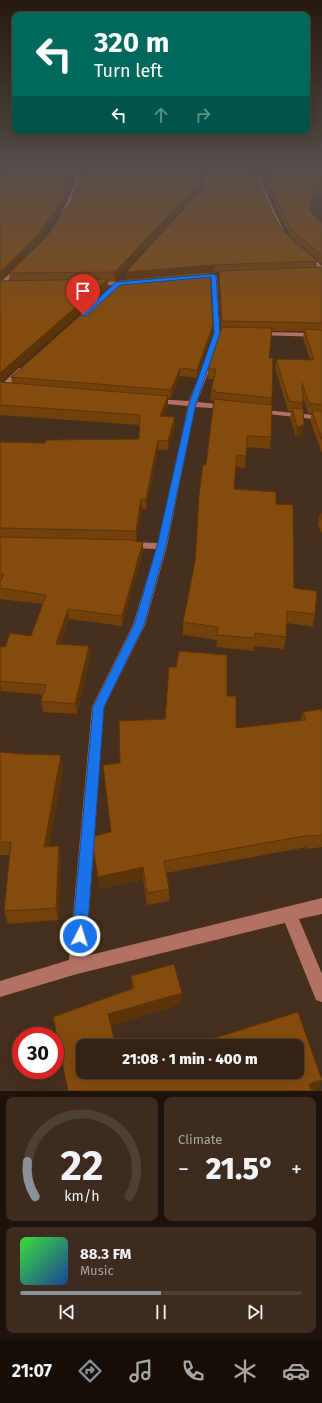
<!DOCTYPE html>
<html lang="en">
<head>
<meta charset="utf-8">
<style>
  body { margin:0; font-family:"Fira Sans",sans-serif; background:#3c2b1e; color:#f1f3f6; height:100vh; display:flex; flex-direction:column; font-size:15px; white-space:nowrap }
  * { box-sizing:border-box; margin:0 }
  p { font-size:13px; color:#a9a4a0 }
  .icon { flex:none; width:22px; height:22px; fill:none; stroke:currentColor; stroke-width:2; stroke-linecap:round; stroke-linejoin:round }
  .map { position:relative; height:1091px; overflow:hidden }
  .panel { display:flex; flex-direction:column; gap:6px; padding:6px; background:#1d130c; flex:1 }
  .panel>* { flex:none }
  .hud { position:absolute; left:12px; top:12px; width:298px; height:122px; border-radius:8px; box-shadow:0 4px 16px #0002,0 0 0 1px #4e4034; background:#00695c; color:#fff; overflow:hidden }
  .speed { position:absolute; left:12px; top:1027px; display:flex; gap:8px; font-size:20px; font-weight:700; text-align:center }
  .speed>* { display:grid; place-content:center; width:52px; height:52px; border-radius:50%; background:#342315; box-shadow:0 4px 16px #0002,0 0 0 1px #4e4034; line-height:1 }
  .speed .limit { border:6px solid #d22; background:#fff; color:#111 }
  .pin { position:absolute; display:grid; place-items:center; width:34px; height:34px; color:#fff; margin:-41px -17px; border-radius:50% 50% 50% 0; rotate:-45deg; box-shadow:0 0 4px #0007 }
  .pin .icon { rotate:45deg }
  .me { position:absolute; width:44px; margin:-22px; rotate:5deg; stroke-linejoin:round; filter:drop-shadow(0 0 3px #0008) }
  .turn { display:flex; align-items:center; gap:14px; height:84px; padding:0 16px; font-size:18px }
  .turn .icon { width:52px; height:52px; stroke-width:2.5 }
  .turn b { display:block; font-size:28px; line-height:34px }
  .lanes { display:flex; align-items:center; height:38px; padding:0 16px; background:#0003; justify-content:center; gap:20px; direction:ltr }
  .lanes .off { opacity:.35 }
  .big { font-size:30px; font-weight:800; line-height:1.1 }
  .panel .widget { flex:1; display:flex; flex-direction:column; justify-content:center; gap:6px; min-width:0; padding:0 14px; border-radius:8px; background:#3c2b1e }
  .panel .dial { align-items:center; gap:0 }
  .dial svg { height:104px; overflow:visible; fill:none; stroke:#4e4034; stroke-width:7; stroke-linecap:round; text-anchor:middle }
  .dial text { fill:#f1f3f6; stroke:none }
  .song { display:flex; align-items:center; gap:12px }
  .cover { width:48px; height:48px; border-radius:6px; background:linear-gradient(135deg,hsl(120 70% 55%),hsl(220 70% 35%)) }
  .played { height:4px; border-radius:2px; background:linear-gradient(90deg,#8c9099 50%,#4e4034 50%) }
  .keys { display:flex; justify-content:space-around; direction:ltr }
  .heat { display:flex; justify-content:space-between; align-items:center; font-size:22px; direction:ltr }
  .panel .tiles { flex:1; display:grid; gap:6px; grid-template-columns:1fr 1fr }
  .widget:last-child { grid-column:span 2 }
  .trip { position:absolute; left:76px; top:1039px; width:228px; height:40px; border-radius:8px; background:#342315; box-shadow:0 4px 16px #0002,0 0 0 1px #4e4034; font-weight:800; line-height:40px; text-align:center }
  .menu { display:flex; height:64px; justify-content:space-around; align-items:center; background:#150e08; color:#a9a4a0 }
  .menu .icon { width:28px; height:28px }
  .menu .current { color:#8c9099 }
  .menu b { font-size:18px; color:#f1f3f6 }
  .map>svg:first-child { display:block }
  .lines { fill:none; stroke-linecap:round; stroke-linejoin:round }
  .minor { fill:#b27164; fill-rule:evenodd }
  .wall { fill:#72400b }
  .shaded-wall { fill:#5c3409 }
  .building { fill:#844b0d; stroke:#5c3409 }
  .route { fill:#1a73e8; stroke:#114b97 }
</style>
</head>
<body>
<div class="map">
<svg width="322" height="1091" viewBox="0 0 322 1091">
  <rect width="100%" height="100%" fill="#462f1c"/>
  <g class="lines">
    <g class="minor">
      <polygon points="80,171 98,174 82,175 70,208 64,217 60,217 78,175 62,174 79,173"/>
      <polygon points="207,171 211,171 208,186 201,196 197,196 204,186"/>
      <polygon points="253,171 257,172 284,231 279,230"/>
      <polygon points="305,254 309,254 322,266 322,271 305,256"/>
      <polygon points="16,267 21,268 0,288 0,283"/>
      <polygon points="214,274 217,276 220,333 212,363 197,402 227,405 231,407 227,409 195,407 167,546 145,625 104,707 86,956 322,898 322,914 299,919 322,974 322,1002 316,1000 285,923 77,974 0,997 0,981 69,960 92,707 133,625 156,549 130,548 125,545 130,542 158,543 188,406 155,403 151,401 155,399 189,401 204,363 214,333 211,276"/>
      <polygon points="130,281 133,283 132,284 94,286 91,284 94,282"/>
      <polygon points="259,332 322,333 322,337 257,335 256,334"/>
      <polygon points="19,368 25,368 26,370 5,390 0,390 0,386"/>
      <polygon points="256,409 322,416 322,420 259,413 255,411"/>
    </g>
  </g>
  <g class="wall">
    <polygon points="261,171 322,171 322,195 312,194 310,212 322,223 322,264 290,236 260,174"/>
    <polygon points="203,185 115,281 108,281 108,288 1,382 12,383 11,377 127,280 126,272 274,217 283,231 317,261 316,267 322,267 322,454 310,420 312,413 308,413 303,397 303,403 302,409 302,436 296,437 290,418 291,411 288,411 275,368 276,359 310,360 303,338 304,331 272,331 269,358 272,398 271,405 271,437 270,449 246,447 245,468 236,467 234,489 276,504 294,588 315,614 313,627 287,623 286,637 284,649 254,646 254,651 216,647 217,640 183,635 183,622 195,562 206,465 214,401 210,400 211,390 214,379 208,379 208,369 221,328 219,279 219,272 210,273 212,333 197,378 180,376 171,398 168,398 168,406 164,416 175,426 168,450 158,450 146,509 142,509 136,541 135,541 143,542 143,552 122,626 69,619 61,644 89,646 90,657 77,714 43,712 41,701 43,695 2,691 0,696 0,646 5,647 31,636 43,604 0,599 0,442 45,443 139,439 139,425 0,415 0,281 10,281 9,273"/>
    <polygon points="320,514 322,514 322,534 318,525"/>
    <polygon points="227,696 236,728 301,720 303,712 322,709 322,847 307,849 307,847 166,873 169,889 169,901 147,905 143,879 100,889 93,847 111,832 103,765 120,763 165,719"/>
    <polygon points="0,752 63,768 49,846 59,846 61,859 58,920 8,924 4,911 10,855 0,855"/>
    <polygon points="131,976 182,993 181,1004 111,1025 83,1072 318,1090 314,1091 68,1091 132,989"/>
  </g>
  <g class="shaded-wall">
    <polygon points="75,171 76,176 63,207 40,241 0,281 0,272"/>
    <polygon points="205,171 206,171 203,185 115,281 115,272"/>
    <polygon points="214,265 214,272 127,280 126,272"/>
    <polygon points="108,279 108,288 0,383 0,373"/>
    <polygon points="213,325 212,333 197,378 197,370"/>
    <polygon points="180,368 180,376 171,398 171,390"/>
    <polygon points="168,396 168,406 160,425 160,416"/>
    <polygon points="175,417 175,426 168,450 168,441"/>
    <polygon points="304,425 302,436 296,437 297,427"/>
    <polygon points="158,440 158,450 146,509 146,499"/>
    <polygon points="141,499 142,509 136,541 136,531"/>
    <polygon points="143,542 143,552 122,626 122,616"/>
    <polygon points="68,609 69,619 58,654 56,644"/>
    <polygon points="89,646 90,657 77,714 75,704"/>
    <polygon points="0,681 2,691 0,696"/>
    <polygon points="61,755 63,768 47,860 44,847"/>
    <polygon points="59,846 61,859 58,920 56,908"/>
    <polygon points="143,867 143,879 100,889 98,877"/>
    <polygon points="182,993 181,1004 109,1025 108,1014"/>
    <polygon points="322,1080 318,1090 314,1091 306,1091 309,1084"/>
  </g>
  <g class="building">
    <polygon points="0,171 75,171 62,200 39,234 0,272"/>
    <polygon points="83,171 205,171 203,179 115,272 9,273 46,237 71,202"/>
    <polygon points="211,171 254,171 274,217 283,231 317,261 214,265 126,272 209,181"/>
    <polygon points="262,171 322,171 322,188 313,188 310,212 322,223 322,255 291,229"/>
    <polygon points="322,267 322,323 222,321 219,271"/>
    <polygon points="210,272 213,325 197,370 180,368 171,390 11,377 120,280"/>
    <polygon points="108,279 0,373 0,281"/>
    <polygon points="222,327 272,328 269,358 273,358 272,398 215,392 215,390 211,390 216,369 208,369"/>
    <polygon points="304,329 322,330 322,405 309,403 302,383 303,403 289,401 276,359 314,360"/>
    <polygon points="0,382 168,396 160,416 175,417 168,441 158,440 146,499 141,499 136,531 0,528 0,442 45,443 46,440 139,439 140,415 0,405"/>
    <polygon points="214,399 272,405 271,437 247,436 246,456 237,455 234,489 276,492 276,504 293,505 294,588 317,591 315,614 287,611 286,637 255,633 255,638 217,635 218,627 183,622 195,562 199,495 203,465 206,465"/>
    <polygon points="292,408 303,409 304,425 297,427"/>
    <polygon points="312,411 322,411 322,439"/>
    <polygon points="320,514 322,514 322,520"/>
    <polygon points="0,537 135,540 134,541 143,542 122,616 68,609 56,644 89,646 75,704 41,701 46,685 0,681 0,646 5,647 10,633 31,636 46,595 0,588 0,583 4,574 0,574"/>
    <polygon points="179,651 227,655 227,696 236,696 236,728 306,720 303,712 322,709 322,835 310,836 310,835 164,861 169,889 147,893 143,867 98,877 93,847 94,836 111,832 103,765 120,763 119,721 165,719 169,667 176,667"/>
    <polygon points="0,752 20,754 61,755 44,847 59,846 56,908 4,911 11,842 0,842"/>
    <polygon points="174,964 182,993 108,1014 116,1046 83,1046 83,1072 297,1072 297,1046 189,1046 298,1012 322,1080 309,1084 312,1091 292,1091 292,1090 289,1091 68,1091 53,1017 134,988 131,976"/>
    <polygon points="183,1039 185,1046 163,1046"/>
  </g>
  <linearGradient id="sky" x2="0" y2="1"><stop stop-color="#261a0f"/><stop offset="0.53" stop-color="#574d4b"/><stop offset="1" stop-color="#574d4b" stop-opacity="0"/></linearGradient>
  <rect width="322" height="324" fill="url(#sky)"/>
  <polygon class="route" points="214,274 216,276 220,333 196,404 166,546 144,625 104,707 87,936 85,941 80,943 75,941 72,936 93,707 134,625 157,546 189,404 214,333 211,277 120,285 86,316 80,315 116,282"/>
</svg>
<div class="speed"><div class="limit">30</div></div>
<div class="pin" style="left:83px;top:315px;background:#d93025"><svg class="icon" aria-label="arrive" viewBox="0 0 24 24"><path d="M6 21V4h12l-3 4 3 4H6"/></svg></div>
<svg class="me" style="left:80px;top:936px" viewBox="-20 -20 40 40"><circle r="17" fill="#1a73e8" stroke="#fff" stroke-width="3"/><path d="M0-11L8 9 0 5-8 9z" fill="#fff"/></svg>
<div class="trip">21:08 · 1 min · 400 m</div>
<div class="hud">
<div class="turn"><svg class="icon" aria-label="left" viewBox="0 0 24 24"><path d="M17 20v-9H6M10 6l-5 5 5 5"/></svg><div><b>320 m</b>Turn left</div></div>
<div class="lanes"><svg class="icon" aria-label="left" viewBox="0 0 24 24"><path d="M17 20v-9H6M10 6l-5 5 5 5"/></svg><svg class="icon off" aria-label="ahead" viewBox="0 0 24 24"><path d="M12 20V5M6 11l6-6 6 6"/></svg><svg class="icon off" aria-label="right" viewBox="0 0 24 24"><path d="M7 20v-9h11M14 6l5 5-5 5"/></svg></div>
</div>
</div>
<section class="panel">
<div class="tiles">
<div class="widget dial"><svg viewBox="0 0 100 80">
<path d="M14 69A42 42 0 1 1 86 69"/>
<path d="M14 69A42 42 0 0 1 8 42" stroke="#8c9099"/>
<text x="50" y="56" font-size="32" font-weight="700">22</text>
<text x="50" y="72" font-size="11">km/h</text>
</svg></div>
<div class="widget"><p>Climate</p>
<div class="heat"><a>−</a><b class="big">21.5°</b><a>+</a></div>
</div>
<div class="widget">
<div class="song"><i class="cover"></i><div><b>88.3 FM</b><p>Music</p></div></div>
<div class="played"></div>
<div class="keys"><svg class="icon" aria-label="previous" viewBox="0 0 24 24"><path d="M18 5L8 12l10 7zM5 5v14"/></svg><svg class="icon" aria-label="pause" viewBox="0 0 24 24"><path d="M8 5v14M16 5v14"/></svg><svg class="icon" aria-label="next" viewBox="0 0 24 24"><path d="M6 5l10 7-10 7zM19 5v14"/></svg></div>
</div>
</div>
</section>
<nav class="menu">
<b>21:07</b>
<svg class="icon current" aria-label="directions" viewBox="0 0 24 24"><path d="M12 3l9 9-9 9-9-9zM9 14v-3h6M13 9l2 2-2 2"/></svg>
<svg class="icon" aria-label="music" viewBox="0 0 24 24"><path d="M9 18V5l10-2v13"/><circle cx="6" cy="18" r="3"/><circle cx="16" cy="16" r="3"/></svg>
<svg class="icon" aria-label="phone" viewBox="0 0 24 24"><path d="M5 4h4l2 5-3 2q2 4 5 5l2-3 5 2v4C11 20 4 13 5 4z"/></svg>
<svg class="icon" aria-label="climate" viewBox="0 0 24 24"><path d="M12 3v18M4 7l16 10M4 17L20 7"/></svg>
<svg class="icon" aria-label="car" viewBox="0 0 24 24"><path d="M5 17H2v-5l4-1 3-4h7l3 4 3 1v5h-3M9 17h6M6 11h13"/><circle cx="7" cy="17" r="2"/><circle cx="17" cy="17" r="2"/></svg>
</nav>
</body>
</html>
